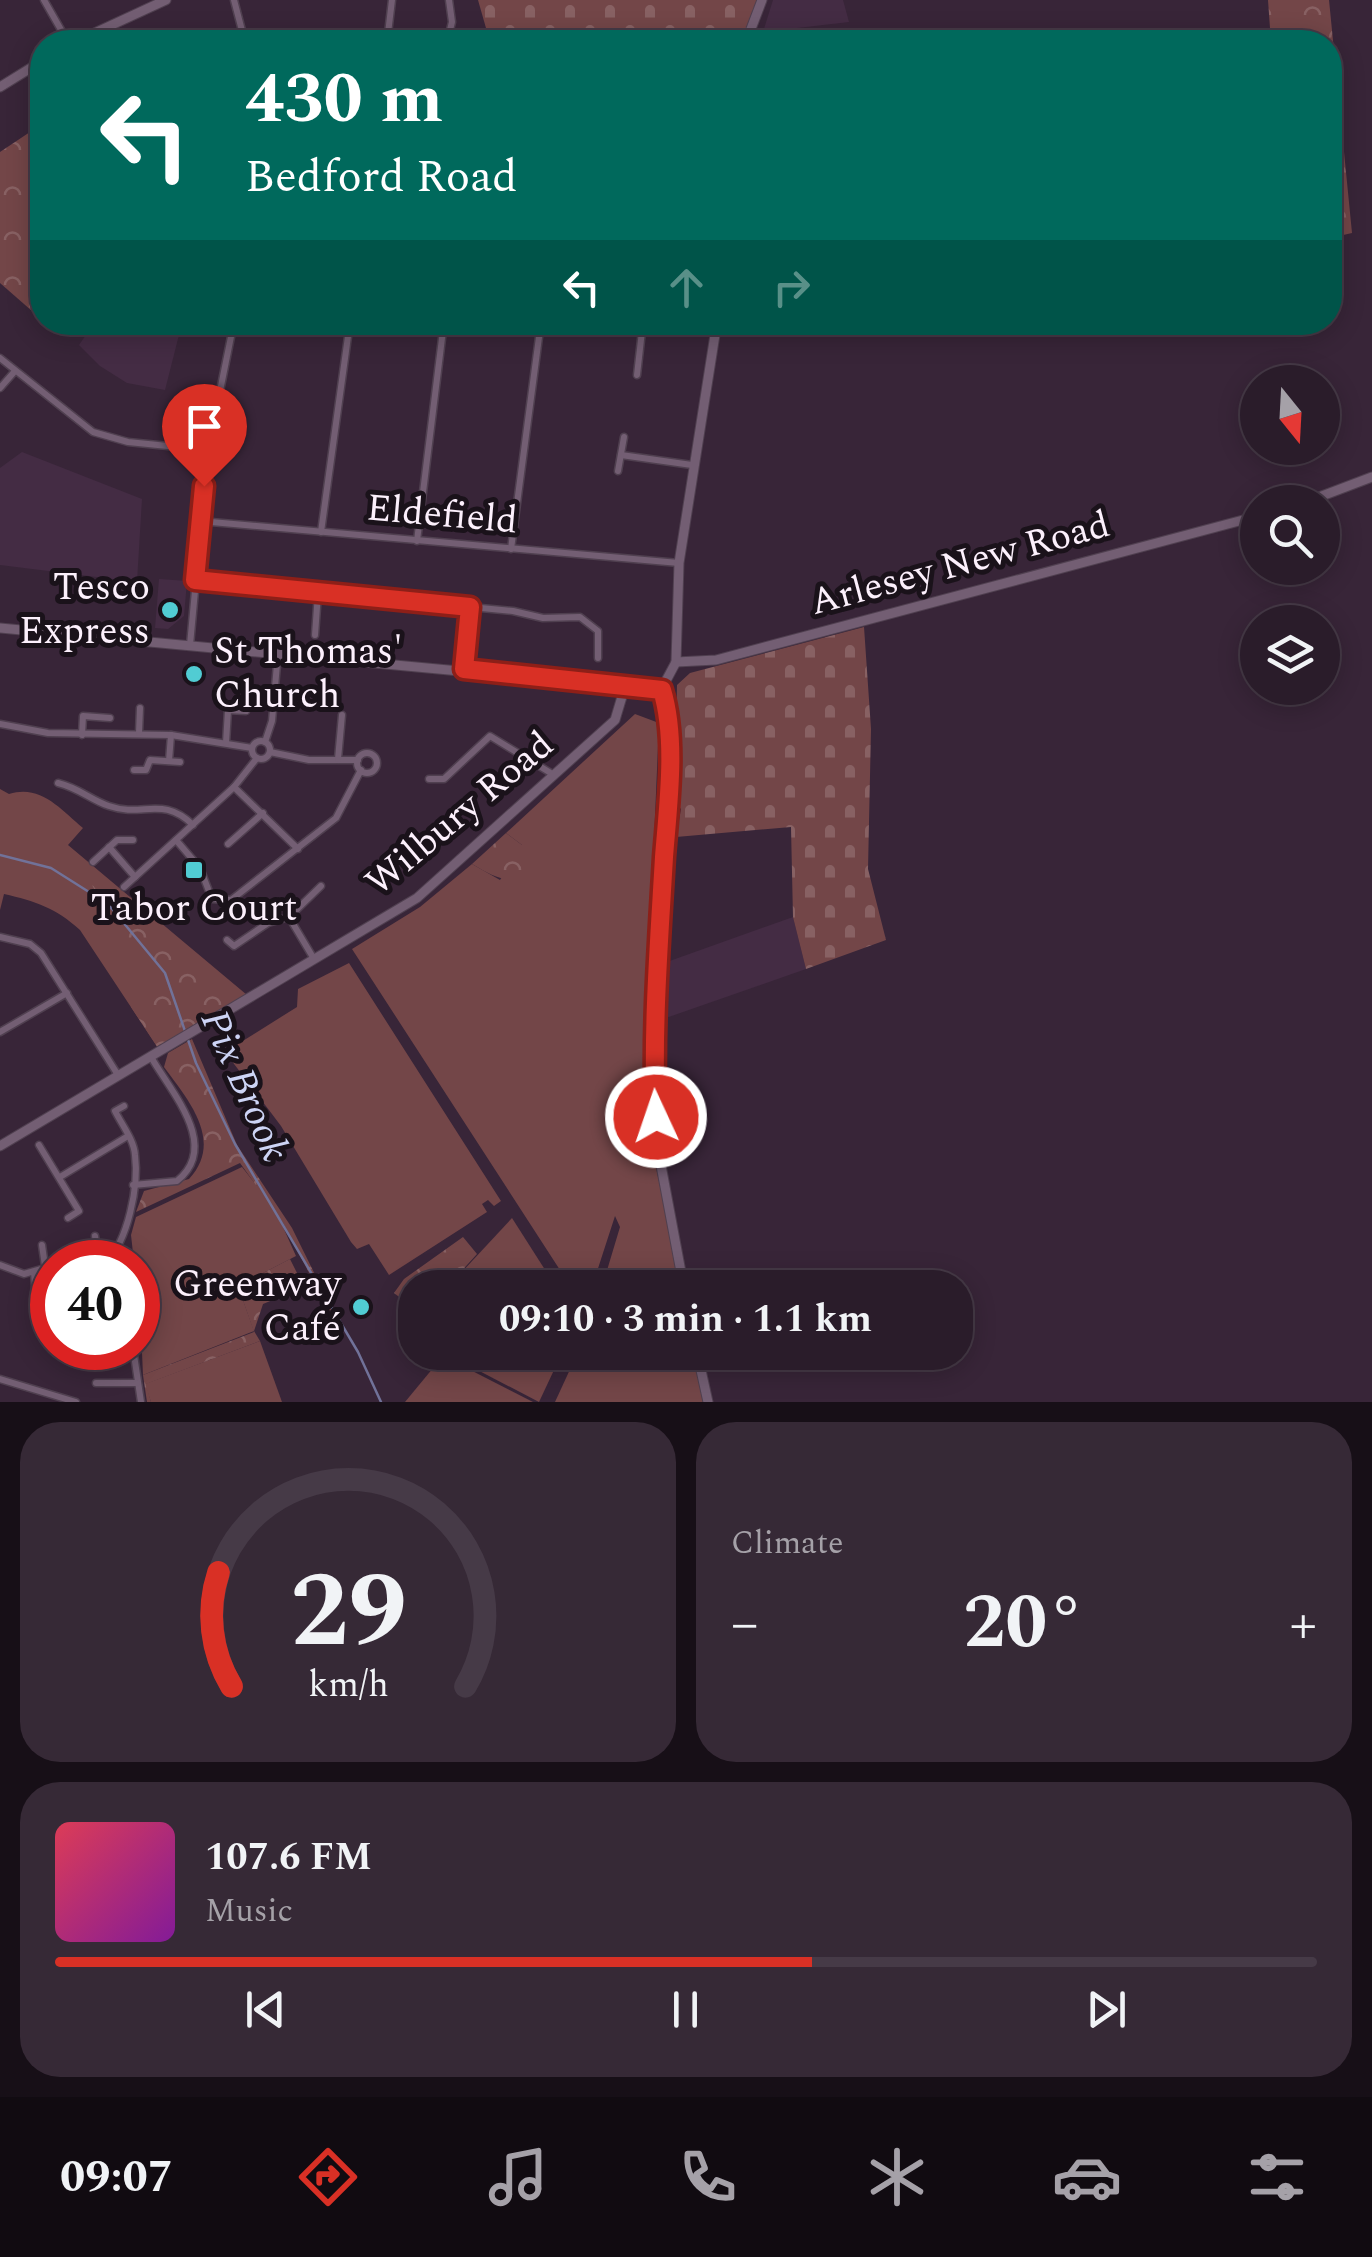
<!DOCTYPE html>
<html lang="en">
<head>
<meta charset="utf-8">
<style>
  body { margin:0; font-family:Spectral,serif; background:#362936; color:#f1f3f6; height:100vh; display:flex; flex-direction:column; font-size:38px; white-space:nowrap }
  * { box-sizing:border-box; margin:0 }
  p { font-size:32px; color:#a5a1a8 }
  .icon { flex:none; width:55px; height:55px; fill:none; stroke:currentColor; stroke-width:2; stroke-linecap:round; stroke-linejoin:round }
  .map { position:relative; height:1402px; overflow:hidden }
  .panel { display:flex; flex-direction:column; gap:20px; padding:20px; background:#170f17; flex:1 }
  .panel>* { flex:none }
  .hud { position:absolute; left:30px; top:30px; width:1312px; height:305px; border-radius:40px; box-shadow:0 5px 25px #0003,0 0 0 2px #463a47; background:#00695c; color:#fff; overflow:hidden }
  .needle { width:65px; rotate:162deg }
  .fabs { position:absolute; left:1240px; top:365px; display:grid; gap:20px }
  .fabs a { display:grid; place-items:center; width:100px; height:100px; border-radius:50%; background:#2a1c2a; box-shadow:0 5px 25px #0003,0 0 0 2px #463a47; font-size:50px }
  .speed { position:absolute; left:30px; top:1240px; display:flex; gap:20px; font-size:50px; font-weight:700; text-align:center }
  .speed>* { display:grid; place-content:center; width:130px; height:130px; border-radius:50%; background:#2a1c2a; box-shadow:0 5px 25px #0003,0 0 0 2px #463a47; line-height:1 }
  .speed .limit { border:15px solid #d22; background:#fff; color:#111 }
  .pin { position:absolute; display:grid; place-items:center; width:85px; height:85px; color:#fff; margin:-102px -42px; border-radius:50% 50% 50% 0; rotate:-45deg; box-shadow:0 0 10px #0007 }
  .pin .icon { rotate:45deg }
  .me { position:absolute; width:110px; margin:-55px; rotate:357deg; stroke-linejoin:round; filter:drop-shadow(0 0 8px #0008) }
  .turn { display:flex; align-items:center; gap:35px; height:210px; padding:0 50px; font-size:45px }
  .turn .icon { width:130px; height:130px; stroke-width:2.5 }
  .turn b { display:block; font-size:70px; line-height:85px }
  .lanes { display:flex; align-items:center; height:95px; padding:0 50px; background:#0003; justify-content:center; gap:50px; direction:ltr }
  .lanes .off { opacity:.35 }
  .big { font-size:75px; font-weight:700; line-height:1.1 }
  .panel .tile { flex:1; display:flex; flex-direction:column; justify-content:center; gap:15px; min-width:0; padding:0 35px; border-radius:40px; background:#362936 }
  .panel .dial { align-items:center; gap:0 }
  .dial svg { height:260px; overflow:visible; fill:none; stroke:#463a47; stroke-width:7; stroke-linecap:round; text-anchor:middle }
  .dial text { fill:#f1f3f6; stroke:none }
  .song { display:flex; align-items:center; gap:30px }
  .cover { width:120px; height:120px; border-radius:15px; background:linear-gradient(135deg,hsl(350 70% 55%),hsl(290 70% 35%)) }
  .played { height:10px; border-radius:5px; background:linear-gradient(90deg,#d93025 60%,#463a47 60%) }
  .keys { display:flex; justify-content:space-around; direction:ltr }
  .heat { display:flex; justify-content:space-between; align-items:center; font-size:55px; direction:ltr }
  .panel .tiles { flex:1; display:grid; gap:20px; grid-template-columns:1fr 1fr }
  .tile:last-child { grid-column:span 2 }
  .trip { position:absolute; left:398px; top:1270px; width:575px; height:100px; border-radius:40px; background:#2a1c2a; box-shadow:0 5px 25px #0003,0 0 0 2px #463a47; font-weight:700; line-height:100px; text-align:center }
  .tabs { display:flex; height:160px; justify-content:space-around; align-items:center; background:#110b11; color:#a5a1a8 }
  .tabs .icon { width:70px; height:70px }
  .tabs .current { color:#d93025 }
  .tabs b { font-size:45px; color:#f1f3f6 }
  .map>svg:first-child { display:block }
  .built { fill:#442c44 }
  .grass { fill:#734648 }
  .forest { fill:url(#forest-crowns) }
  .cemetery { fill:url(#cemetery-stones) }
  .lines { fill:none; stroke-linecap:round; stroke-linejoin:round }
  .stream { stroke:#717299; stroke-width:2.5 }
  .minor-casing { stroke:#504050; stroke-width:9 }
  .tertiary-casing { stroke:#504050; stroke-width:11 }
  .minor { stroke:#735e73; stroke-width:6 }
  .tertiary { stroke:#735e73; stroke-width:9 }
  .route-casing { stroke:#8d1f18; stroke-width:25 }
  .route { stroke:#d93025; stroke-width:18 }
  .poi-dot { fill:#51ccd3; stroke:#1a121a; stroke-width:4 }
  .labels { text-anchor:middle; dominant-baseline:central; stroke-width:10; stroke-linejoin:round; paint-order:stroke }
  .street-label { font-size:38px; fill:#fcf0fc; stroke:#1a121a }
  .poi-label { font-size:38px; fill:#fcf0fc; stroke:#1a121a; text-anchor:end }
  .water-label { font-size:40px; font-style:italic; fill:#cdd4f5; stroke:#1a121a }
</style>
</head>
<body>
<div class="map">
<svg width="1372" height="1402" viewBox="0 0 1372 1402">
  <defs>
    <pattern id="forest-crowns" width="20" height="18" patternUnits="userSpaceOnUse" patternTransform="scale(2.5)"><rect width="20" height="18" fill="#734648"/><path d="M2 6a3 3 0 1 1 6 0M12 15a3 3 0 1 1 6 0" fill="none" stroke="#886163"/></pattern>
    <pattern id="cemetery-stones" width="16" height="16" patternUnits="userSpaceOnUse" patternTransform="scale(2.5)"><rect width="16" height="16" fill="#734648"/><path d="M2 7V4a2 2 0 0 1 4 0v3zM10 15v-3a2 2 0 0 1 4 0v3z" fill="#886163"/></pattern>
  </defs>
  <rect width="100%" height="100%" fill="#382538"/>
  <g class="built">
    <polygon points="773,0 843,0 849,22 763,32"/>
    <polygon points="78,323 182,323 165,390 127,383 100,366 79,345 88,332"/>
    <polygon points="22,452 142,499 137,582 0,565 0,468"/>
    <polygon points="159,579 187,581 184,616 168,629 155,628"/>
    <polygon points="793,917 806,969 663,1019 664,963"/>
  </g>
  <g class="grass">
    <polygon points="635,714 659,723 641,1146 649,1134 681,1287 602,1287 620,1227 615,1216 592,1287 571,1287 352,949 420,907 472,864 500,880 522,845 506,833"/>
    <path d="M 0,789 L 9,794 C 41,784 60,809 83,828 L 68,845 L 247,995 L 158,1048 L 80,930 C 56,908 35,901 4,894 L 0,910 Z"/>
    <polygon points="349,963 501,1201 494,1206 488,1200 482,1204 487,1212 389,1275 369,1244 357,1249 351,1242 281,1126 225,1052 297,1007 298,989"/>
    <polygon points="242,1167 275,1209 296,1256 238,1286 254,1331 143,1375 138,1262 134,1262 131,1235 136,1217"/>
    <polygon points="512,1218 556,1287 447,1288"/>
    <polygon points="260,1341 282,1402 151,1402 145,1384"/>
    <polygon points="578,1352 694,1353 703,1402 555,1402"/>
    <polygon points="445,1353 562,1353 539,1402"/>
    <polygon points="443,1356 533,1402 405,1402"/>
  </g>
  <g class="forest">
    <polygon points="1268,0 1329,0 1352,233 1330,238 1330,42 1271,42"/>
    <polygon points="42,124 42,316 40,318 0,283 0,152"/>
    <path d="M 506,833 L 522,845 L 532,874 C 507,885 494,877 472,864 Z"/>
    <polygon points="84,865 244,1000 158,1048 131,1007 163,986 93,887"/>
    <path d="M 192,1039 L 237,1145 L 292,1228 L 332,1309 L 329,1311 L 283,1223 L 240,1163 L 136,1212 L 144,1191 L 189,1179 C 224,1141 189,1101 164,1067 L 168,1053 Z"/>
    <polygon points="463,1237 477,1254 447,1287 415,1288 415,1309 394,1293 404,1279"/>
    <polygon points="290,1259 304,1287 263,1304 254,1331 260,1341 146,1384 151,1402 147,1402 143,1375 254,1332 238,1286"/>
  </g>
  <g class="cemetery">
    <polygon points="478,0 760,0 744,42 490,42"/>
    <polygon points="864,627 871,729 868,869 886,940 806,969 793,917 791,827 676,837 681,809 675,802 677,685 690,673"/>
  </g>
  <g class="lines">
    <polyline class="stream" points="0,855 51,868 108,904 165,973 196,1063 235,1144 358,1352 381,1402"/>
    <g class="minor-casing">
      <g id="minor">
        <polyline points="44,0 68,42"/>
        <polyline points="234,0 245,42"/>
        <polyline points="387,42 392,0"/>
        <polyline points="447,42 452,22 449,0"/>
        <polyline points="0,358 93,432 128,442 208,450"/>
        <polyline points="637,375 643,322"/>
        <polyline points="0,388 15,371"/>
        <polyline points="621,455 692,465"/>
        <polyline points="618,471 624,437"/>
        <polyline points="200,521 679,563"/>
        <polyline points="321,532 350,322"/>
        <polyline points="417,541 444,322"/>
        <polyline points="511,549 541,322"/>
        <polyline points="195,581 513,611 543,618 580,617 598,631 598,658"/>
        <polyline points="315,635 318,593"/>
        <polyline points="190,645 208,450 234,322"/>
        <polyline points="464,669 470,607"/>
        <polyline points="0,724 48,733 171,735 252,748"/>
        <polyline points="139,733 140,708"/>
        <polyline points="82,735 83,716 110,718"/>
        <circle cx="261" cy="750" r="9"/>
        <polyline points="265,742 272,721 278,653"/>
        <polyline points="226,743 228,710 246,711"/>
        <polyline points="270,752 309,760 358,760"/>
        <circle cx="367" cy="763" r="10"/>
        <polyline points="338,759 342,715"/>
        <polyline points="169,761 171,735"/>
        <polyline points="134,770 146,770 150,760 180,762"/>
        <polyline points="429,779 444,779 490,736 554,775"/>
        <path d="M 58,783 C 79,788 91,800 109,806 C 143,818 162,795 193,825"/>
        <polyline points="234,787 298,849"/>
        <polyline points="176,840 200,868 212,899 231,900 336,818 361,770"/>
        <polyline points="228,844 263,813"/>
        <polyline points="109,847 135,877"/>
        <polyline points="93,862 117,840 133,840"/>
        <polyline points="124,887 234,787 257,758"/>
        <polyline points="289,917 314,959"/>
        <polyline points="0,937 30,944 41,953 118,1075"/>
        <polyline points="227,940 234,946 268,923 289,917 321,886"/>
        <polyline points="0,1032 67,993"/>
        <polyline points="39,1145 79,1211 68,1218"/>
        <polyline points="60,1177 128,1136"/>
        <path d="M 133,1185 L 177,1181 C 221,1146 171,1092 151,1057"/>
        <polyline points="95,1236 99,1262"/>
        <polyline points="42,1245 45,1266"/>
        <path d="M 106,1262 C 128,1241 139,1186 135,1155 C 134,1140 122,1125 115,1111 L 124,1106"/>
        <polyline points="0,1265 24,1274 52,1266"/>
        <polyline points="34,1272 36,1300"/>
        <polyline points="133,1348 141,1402"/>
        <polyline points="0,1379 76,1402"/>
        <polyline points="96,1383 137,1383"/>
      </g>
    </g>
    <g class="tertiary-casing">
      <g id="tertiary">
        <polyline points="75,42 166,0"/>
        <polyline points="746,42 762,0"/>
        <polyline points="0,87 42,61"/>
        <polyline points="1306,502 1372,477"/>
        <polyline points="0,628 661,690"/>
        <polyline points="676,662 716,660 1258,516"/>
        <polyline points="661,690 667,708 667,816 653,1063 657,1144 684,1288"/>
        <polyline points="661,690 676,662 679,563 717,322"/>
        <polyline points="0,1146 417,898 615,720 624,690"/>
        <polyline points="697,1352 708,1402"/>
      </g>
    </g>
    <use href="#minor" class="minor"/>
    <use href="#tertiary" class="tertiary"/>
  </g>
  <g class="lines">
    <g class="route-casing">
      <path id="route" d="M 204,486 L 195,580 L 470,607 L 464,669 L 662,690 C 677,740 668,805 664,857 C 659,944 652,1030 656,1117"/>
    </g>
    <use href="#route" class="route"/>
  </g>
  <g class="poi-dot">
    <circle cx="170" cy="610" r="10"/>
    <circle cx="194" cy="674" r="10"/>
    <rect x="184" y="860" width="20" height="20" rx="5"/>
    <circle cx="361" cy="1307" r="10"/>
  </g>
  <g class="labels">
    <g class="street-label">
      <text transform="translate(442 515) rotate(5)">Eldefield</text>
      <text transform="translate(960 564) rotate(-15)">Arlesey New Road</text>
      <text transform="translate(460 814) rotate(-40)">Wilbury Road</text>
    </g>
    <g class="poi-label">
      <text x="150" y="588">Tesco<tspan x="150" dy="44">Express</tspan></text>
      <text x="214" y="652" text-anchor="start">St Thomas'<tspan x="214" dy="44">Church</tspan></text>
      <text x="194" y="909" text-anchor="middle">Tabor Court</text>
      <text x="341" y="1285">Greenway<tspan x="341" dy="44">Café</tspan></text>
    </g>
    <g class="water-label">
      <text transform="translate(244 1086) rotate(66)">Pix Brook</text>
    </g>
  </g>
</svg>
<div class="fabs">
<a><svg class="needle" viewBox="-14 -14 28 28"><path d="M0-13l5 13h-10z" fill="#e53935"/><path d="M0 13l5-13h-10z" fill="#a5a1a8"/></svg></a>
<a><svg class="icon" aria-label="search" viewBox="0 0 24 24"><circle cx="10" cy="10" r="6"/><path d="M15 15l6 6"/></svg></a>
<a><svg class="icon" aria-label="layers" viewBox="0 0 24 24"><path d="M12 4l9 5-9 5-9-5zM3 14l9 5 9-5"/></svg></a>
</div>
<div class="speed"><div class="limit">40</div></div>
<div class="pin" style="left:204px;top:486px;background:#d93025"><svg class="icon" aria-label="arrive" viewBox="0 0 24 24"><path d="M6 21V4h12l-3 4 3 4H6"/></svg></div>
<svg class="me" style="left:656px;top:1117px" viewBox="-20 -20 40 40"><circle r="17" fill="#d93025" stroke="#fff" stroke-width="3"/><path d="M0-11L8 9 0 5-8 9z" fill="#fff"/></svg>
<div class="trip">09:10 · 3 min · 1.1 km</div>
<div class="hud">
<div class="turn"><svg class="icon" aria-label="left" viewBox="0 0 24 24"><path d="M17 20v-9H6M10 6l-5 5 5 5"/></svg><div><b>430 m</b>Bedford Road</div></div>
<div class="lanes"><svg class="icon" aria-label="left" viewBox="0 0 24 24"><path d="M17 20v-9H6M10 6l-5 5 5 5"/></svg><svg class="icon off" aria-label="ahead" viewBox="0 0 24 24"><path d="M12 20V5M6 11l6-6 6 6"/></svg><svg class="icon off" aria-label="right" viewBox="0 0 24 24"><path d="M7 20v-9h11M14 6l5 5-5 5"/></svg></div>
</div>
</div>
<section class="panel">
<div class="tiles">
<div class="tile dial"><svg viewBox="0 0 100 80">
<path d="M14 69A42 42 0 1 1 86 69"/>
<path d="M14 69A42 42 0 0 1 10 34" stroke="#d93025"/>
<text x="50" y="56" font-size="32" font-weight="700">29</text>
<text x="50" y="72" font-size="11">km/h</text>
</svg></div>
<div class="tile"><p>Climate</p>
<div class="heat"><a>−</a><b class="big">20°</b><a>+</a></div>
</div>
<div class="tile">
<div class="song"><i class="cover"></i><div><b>107.6 FM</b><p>Music</p></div></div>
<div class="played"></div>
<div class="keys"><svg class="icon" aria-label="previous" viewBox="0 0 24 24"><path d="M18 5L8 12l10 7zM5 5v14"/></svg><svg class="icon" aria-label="pause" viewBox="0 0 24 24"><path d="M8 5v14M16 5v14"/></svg><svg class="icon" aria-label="next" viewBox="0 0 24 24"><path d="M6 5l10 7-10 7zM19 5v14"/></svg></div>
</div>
</div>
</section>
<nav class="tabs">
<b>09:07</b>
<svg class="icon current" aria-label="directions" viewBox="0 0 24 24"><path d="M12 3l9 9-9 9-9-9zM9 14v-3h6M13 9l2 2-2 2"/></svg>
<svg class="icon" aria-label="music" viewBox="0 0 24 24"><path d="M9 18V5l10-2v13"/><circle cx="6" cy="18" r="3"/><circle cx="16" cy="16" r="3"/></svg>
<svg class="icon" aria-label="phone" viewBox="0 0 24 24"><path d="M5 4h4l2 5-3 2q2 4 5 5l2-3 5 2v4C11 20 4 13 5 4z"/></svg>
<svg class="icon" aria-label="climate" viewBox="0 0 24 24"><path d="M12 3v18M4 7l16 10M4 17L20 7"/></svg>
<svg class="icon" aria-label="car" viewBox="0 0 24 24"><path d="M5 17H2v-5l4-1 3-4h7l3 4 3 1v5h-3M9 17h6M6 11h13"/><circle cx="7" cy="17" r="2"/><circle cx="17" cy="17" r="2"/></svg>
<svg class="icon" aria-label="filters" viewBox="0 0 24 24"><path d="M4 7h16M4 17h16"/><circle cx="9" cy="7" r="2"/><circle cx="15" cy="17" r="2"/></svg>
</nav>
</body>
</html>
